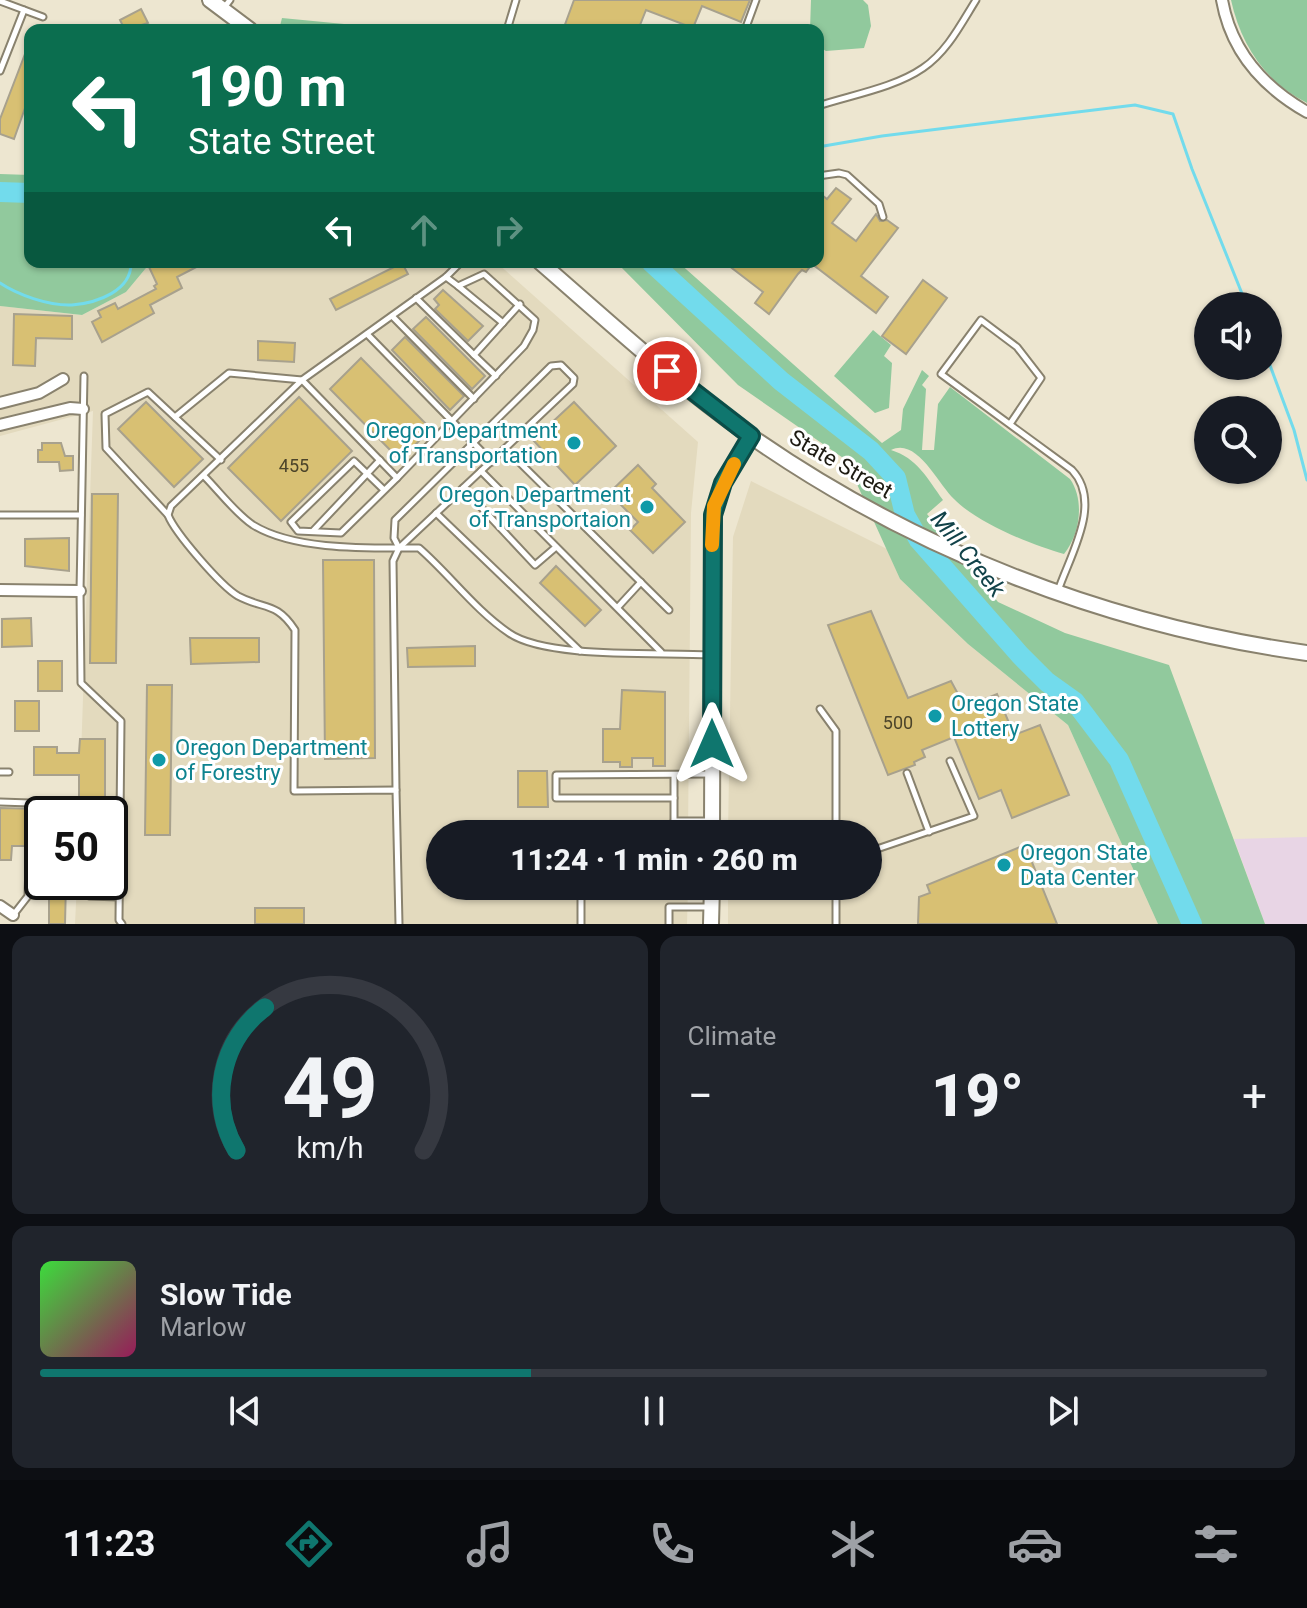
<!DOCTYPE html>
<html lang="en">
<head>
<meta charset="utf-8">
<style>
  body { margin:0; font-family:Roboto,sans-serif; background:#20242c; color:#f1f3f6; height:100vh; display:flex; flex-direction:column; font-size:30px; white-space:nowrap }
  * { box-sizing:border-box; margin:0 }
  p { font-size:26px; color:#9ea1a6 }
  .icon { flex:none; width:44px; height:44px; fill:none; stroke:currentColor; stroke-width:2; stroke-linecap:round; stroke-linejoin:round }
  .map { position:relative; height:924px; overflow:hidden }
  .drawer { display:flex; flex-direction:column; gap:12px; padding:12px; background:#0d0f14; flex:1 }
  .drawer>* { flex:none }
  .hud { position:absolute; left:24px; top:24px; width:800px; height:244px; border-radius:16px; box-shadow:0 2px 6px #0004; background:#0b6e4f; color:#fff; overflow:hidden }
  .fabs { position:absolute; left:1194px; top:292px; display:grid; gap:16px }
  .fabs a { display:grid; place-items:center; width:88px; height:88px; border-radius:50%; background:#171b24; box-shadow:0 2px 6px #0004; font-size:40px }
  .speed { position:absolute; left:24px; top:796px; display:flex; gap:16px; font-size:40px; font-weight:700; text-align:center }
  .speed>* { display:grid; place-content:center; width:104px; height:104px; border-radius:50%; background:#171b24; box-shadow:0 2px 6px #0004; line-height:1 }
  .speed .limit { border:4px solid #111; border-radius:12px; background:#fff; color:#111 }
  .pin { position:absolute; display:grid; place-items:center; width:68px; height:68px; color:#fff; margin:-34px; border:4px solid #fff; border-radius:50%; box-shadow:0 2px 8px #0007 }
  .me { position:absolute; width:88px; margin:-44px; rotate:0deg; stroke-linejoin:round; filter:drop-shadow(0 0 6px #0008) }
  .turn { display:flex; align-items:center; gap:28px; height:168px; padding:0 32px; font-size:36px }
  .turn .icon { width:104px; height:104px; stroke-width:2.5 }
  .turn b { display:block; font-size:56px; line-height:68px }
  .lanes { display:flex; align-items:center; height:76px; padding:0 32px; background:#0003; justify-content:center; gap:40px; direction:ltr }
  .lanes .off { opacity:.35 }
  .big { font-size:60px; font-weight:800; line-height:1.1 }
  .drawer .widget { flex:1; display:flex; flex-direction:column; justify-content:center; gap:12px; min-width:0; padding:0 28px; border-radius:16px; background:#20242c }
  .drawer .dial { align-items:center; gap:0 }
  .dial svg { height:208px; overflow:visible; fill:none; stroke:#363941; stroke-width:7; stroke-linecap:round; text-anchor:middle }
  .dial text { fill:#f1f3f6; stroke:none }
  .song { display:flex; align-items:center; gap:24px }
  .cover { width:96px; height:96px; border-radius:12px; background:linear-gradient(135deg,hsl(120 70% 55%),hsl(330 70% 35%)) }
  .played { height:8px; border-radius:4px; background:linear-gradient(90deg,#0f766e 40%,#363941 40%) }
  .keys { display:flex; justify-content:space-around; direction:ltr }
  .heat { display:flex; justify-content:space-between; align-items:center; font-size:44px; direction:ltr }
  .drawer .tiles { flex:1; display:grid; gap:12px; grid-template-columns:1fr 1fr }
  .widget:last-child { grid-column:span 2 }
  .trip { position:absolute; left:426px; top:820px; width:456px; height:80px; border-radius:40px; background:#171b24; box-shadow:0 2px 6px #0004; font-weight:800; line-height:80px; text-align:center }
  .tabs { display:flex; height:128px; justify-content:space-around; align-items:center; background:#090b0e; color:#9ea1a6 }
  .tabs .icon { width:56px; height:56px }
  .tabs .active { color:#0f766e }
  .tabs b { font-size:36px; color:#f1f3f6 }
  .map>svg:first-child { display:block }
  .commercial { fill:#e8d5e5 }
  .built { fill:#e3dabe }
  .green { fill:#91c99d }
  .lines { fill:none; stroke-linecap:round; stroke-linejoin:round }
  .stream { stroke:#72dbec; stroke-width:3 }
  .river { stroke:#72dbec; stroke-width:20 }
  .building { fill:#d8c073; stroke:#a8a18d; stroke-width:2 }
  .lane-casing { stroke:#89826e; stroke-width:9 }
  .street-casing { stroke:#89826e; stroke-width:14 }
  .secondary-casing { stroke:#89826e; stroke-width:18 }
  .lane { stroke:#fff; stroke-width:5 }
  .street { stroke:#fff; stroke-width:10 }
  .secondary { stroke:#fff; stroke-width:14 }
  .route-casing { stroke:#0a4d48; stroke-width:20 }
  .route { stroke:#0f766e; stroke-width:14 }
  .slow { stroke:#f59e0b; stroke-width:14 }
  .culture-dot { fill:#0f9aa8; stroke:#fff; stroke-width:3 }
  .labels { text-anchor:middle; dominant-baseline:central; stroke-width:6; stroke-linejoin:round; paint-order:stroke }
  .number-label { font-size:18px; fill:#4c442a }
  .culture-label { font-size:22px; fill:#0d838f; stroke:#fff; text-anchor:start }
  .street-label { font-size:22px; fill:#1d1a12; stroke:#fff }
  .water-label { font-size:24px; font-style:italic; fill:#114249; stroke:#fff }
</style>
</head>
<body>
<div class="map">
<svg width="1307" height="924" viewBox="0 0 1307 924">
  <rect width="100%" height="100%" fill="#ede6d0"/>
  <polygon class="commercial" points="1307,837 1307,924 1265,924 1234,839"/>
  <g class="built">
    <polygon points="151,262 496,262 698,442 691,513 688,834 440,834 440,886 688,886 687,924 75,924 77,882 110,882 110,814 79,814 93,411 0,436 0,306 82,315 126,292"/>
    <polygon points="751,481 887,549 900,579 968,644 1068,725 1158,924 728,924 728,886 868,886 868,834 728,834 733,537"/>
  </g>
  <g class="green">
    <polygon points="811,0 863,0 868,5 871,26 864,48 826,51 818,46 818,30 810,30"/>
    <path d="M 1231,0 L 1307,0 L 1307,103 C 1265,82 1241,45 1231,0 Z"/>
    <polygon points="282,18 406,30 279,30"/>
    <polygon points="0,174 30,175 30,262 151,262 126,292 82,315 0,306"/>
    <path d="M 616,262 L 678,262 L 882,443 L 901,430 L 903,409 L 922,370 L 929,376 L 922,385 L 926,389 L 922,450 L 934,450 L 938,404 L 950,387 L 1070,479 C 1085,500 1080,535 1064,554 C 1032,545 977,523 954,499 C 938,484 917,437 891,450 C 917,458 927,478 943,500 L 927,514 L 998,602 L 1065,633 L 1169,665 L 1265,924 L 1158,924 L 1068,725 L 968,644 L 900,579 L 846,460 L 738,385 Z"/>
    <polygon points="873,330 891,345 884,356 892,363 889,408 875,413 834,376"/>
  </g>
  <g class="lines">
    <g class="stream">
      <polyline points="818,147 882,136 1135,105 1173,114 1192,169 1247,306"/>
      <path d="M 0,283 C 18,295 49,306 72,305 C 97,303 132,291 131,262"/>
      <polyline points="1268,360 1294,430 1307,480"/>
    </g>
    <g class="river">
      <polyline points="0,192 30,193"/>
      <polyline points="651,262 781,381 871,451 896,478 905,515 919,540 1020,655 1047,682 1075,702 1119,760 1192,924"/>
    </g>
  </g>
  <g class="building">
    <polygon points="574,0 750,0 741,22 702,6 693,28 646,10 638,30 563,30"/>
    <polygon points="141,9 148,23 125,30 120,20"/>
    <polygon points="30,41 30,94 14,139 0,134 0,119"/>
    <polygon points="836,188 851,199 832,223 856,241 876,214 880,221 887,220 898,228 861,276 888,297 876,313 812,264 806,272 802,270 798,274 769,314 755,303 763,292 724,262 818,262 818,192 827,199"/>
    <polygon points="158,262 206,262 177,277 182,288 150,305 154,313 102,342 92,322 101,317 98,311 115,303 118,309 156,289 154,286 157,284 149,267"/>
    <polygon points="402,263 408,274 336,310 330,299"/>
    <polygon points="923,280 947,298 906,354 882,336"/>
    <polygon points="443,290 483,326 468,341 435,309 439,305 434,299"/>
    <polygon points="14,314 72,316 72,339 36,338 35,366 13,365"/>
    <polygon points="426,317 485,376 472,389 413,329"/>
    <polygon points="405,337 464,396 450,410 392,350"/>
    <polygon points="258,341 295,343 294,362 258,360"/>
    <polygon points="361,358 431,429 400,460 330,389"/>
    <polygon points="299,397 352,451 281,521 228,468"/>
    <polygon points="146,402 203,459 174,487 118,429"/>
    <polygon points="574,402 616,446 575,485 533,440"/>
    <polygon points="42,443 61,443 65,456 73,456 73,470 60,471 59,462 38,462 38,450 42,450"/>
    <polygon points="638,465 656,484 652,488 685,522 653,553 630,530 638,522 609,493"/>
    <polygon points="92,494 118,494 116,663 90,663"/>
    <polygon points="69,538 69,571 25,566 25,539"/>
    <polygon points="323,560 374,560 375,758 325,759"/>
    <polygon points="556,566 601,610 585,626 540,583"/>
    <polygon points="871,611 908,698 951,681 965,707 997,694 1014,735 1040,725 1069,795 1012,818 1001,790 979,799 954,737 922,750 925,757 914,762 915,765 888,775 828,625"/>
    <polygon points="31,618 32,646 2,647 2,619"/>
    <polygon points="190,638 259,638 259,662 191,664"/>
    <polygon points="475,646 475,666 408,667 407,648"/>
    <rect x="38" y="661" width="24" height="30"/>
    <polygon points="147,685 172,685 170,835 145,835"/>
    <polygon points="622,690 665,692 665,766 653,766 653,758 632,758 632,767 620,767 620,762 603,762 603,729 620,729"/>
    <rect x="15" y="701" width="24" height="30"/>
    <polygon points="80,739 105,739 105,798 109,798 108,814 79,814 79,775 34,775 34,747 57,747 57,753 79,753"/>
    <polygon points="518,771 547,771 548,807 518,807"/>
    <polygon points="0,808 42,809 42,846 12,846 11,860 0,860"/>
    <polygon points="1025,845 1057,924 918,924 919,897 930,893 927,885"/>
    <polygon points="49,882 66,882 65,924 49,924"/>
    <rect x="255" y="908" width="49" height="16"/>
  </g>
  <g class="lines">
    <g class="lane-casing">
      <g id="lane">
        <polyline points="0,1 43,17"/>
        <polyline points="223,9 230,0"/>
        <polyline points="507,30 516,0"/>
        <polyline points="745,30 756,0"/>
        <polyline points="0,71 24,10"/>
        <path d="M 818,106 C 851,95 894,88 923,68 C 947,52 961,24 976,0"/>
        <polyline points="818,176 839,173 847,175 879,204 883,217"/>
        <polyline points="458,286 503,323"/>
        <polyline points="416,298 474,355"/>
        <polyline points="392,316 474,399"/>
        <polyline points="367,334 492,462"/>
        <polyline points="84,376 80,591 81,683 121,721 119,920 122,924"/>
        <polyline points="496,376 474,355 520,304"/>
        <polyline points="175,417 229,373 302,380 397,478 524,346 533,330 535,320 484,274 458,286 446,277"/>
        <path d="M 1010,424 L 1041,378 L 1017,347 L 981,320 L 941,374 L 1072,470 C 1103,503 1070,555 1058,591"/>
        <polyline points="507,450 669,610"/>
        <path d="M 204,476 C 219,491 235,513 253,525 C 295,551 371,548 419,548 C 450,575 475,610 509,633 C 546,659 661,652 710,655"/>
        <polyline points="463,488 535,565 556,547"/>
        <polyline points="384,490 354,461 291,522 298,531 341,533 397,478"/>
        <polyline points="436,513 580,651"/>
        <polyline points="0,515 81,515"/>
        <polyline points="168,515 106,448 105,414 148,392 221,460"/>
        <polyline points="313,531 380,460"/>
        <polyline points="399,548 394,538 395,520 551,366 561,365 574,378 573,384 481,471"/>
        <polyline points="618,607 641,582"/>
        <polyline points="820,709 836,731 836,834"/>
        <polyline points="0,772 9,772"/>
        <polyline points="907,773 929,832"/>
        <polyline points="396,790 393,561 399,548 481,471 661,652"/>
        <polyline points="674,798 556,798 556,775 711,774"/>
        <polyline points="0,802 61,804"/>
        <polyline points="674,821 709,821"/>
        <polyline points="554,830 674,830 674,775"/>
        <polyline points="868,852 974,816 950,761"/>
        <polyline points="89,896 119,897"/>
        <polyline points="581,900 581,924"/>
        <polyline points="14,914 28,896 29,866"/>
        <path d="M 399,924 L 396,790 L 294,791 L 295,630 C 276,601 264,610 238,596 C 221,586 175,533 168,515 L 171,506 L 302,380 L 446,277 L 461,262"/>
        <polyline points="669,924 669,907 710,907"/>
        <polyline points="836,924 836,886"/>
      </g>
    </g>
    <g class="street-casing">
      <g id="street">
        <path d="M 1222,0 C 1231,51 1263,87 1307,112"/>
        <polyline points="0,403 39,393 63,379"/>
        <polyline points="0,425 70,408 83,409"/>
        <polyline points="0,590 80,591"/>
        <polyline points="0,906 13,915"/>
      </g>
    </g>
    <g class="secondary-casing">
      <g id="secondary">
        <polyline points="210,0 250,30"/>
        <path d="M 540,262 C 608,321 675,383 749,435 C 913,550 1109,626 1307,653"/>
        <polyline points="712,834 713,515 723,483 751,436"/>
        <polyline points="711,924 712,886"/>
      </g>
    </g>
    <use href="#lane" class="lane"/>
    <use href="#street" class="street"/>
    <use href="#secondary" class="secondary"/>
  </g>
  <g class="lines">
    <g class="route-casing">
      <polyline id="route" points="667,371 751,436 723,483 713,515 712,744"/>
    </g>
    <use href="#route" class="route"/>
    <polyline class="slow" points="712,545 714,506 734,464"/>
  </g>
  <g class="culture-dot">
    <circle cx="574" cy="443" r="8"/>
    <circle cx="647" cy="507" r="8"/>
    <circle cx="935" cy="716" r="8"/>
    <circle cx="159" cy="760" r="8"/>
    <circle cx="1004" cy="865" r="8"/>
  </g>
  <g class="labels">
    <g class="number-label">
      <text x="294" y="465">455</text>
      <text x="898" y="722">500</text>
    </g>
    <g class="culture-label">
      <text x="558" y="430" text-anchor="end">Oregon Department<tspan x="558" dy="25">of Transportation</tspan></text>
      <text x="631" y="494" text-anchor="end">Oregon Department<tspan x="631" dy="25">of Transportaion</tspan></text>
      <text x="951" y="703">Oregon State<tspan x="951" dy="25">Lottery</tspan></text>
      <text x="175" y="747">Oregon Department<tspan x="175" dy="25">of Forestry</tspan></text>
      <text x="1020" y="852">Oregon State<tspan x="1020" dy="25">Data Center</tspan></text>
    </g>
    <g class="street-label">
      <text transform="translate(841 464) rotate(30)">State Street</text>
    </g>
    <g class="water-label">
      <text transform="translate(968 554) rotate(51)">Mill Creek</text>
    </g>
  </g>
</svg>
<div class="fabs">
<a><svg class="icon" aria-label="sound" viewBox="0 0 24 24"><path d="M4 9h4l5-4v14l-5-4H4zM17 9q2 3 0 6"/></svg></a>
<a><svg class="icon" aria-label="search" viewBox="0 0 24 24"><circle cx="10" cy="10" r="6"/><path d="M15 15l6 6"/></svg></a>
</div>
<div class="speed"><div class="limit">50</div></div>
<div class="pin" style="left:667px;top:371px;background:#d93025"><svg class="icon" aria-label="arrive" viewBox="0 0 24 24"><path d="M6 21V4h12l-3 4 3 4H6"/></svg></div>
<svg class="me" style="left:712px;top:744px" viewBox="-20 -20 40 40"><path d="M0-17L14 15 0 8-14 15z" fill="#0f766e" stroke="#fff" stroke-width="4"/></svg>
<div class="trip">11:24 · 1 min · 260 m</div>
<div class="hud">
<div class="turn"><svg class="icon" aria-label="left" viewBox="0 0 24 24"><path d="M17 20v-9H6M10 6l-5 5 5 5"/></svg><div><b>190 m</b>State Street</div></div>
<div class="lanes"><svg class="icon" aria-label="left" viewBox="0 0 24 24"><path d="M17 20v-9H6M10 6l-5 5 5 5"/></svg><svg class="icon off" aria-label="ahead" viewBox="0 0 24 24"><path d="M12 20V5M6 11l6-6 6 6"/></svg><svg class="icon off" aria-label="right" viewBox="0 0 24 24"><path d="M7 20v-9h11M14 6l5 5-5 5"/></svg></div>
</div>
</div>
<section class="drawer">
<div class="tiles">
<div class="widget dial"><svg viewBox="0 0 100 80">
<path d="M14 69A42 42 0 1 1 86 69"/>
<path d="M14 69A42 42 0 0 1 25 14" stroke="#0f766e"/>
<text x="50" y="56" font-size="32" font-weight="700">49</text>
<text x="50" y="72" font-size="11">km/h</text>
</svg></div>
<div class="widget"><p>Climate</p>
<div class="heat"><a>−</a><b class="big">19°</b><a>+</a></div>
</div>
<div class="widget">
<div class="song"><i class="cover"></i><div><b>Slow Tide</b><p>Marlow</p></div></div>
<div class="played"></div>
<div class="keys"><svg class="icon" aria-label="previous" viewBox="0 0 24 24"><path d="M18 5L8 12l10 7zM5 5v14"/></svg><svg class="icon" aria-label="pause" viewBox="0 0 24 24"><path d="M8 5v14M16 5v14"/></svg><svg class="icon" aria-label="next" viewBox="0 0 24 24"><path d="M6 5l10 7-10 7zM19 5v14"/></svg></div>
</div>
</div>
</section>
<nav class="tabs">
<b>11:23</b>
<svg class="icon active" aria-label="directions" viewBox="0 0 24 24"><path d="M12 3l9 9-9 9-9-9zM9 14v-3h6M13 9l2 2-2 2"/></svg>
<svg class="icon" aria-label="music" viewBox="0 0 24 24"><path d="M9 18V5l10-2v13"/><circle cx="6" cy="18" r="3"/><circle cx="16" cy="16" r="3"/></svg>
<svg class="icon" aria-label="phone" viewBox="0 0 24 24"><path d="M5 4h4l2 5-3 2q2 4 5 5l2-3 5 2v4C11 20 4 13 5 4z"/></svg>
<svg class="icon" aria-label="climate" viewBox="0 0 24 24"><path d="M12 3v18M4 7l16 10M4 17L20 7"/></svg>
<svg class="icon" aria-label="car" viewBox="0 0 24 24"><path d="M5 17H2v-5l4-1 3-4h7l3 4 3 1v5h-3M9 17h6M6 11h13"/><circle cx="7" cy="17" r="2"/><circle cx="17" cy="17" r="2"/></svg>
<svg class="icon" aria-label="filters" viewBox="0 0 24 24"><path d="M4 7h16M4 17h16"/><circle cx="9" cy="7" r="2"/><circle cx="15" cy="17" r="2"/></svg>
</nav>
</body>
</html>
